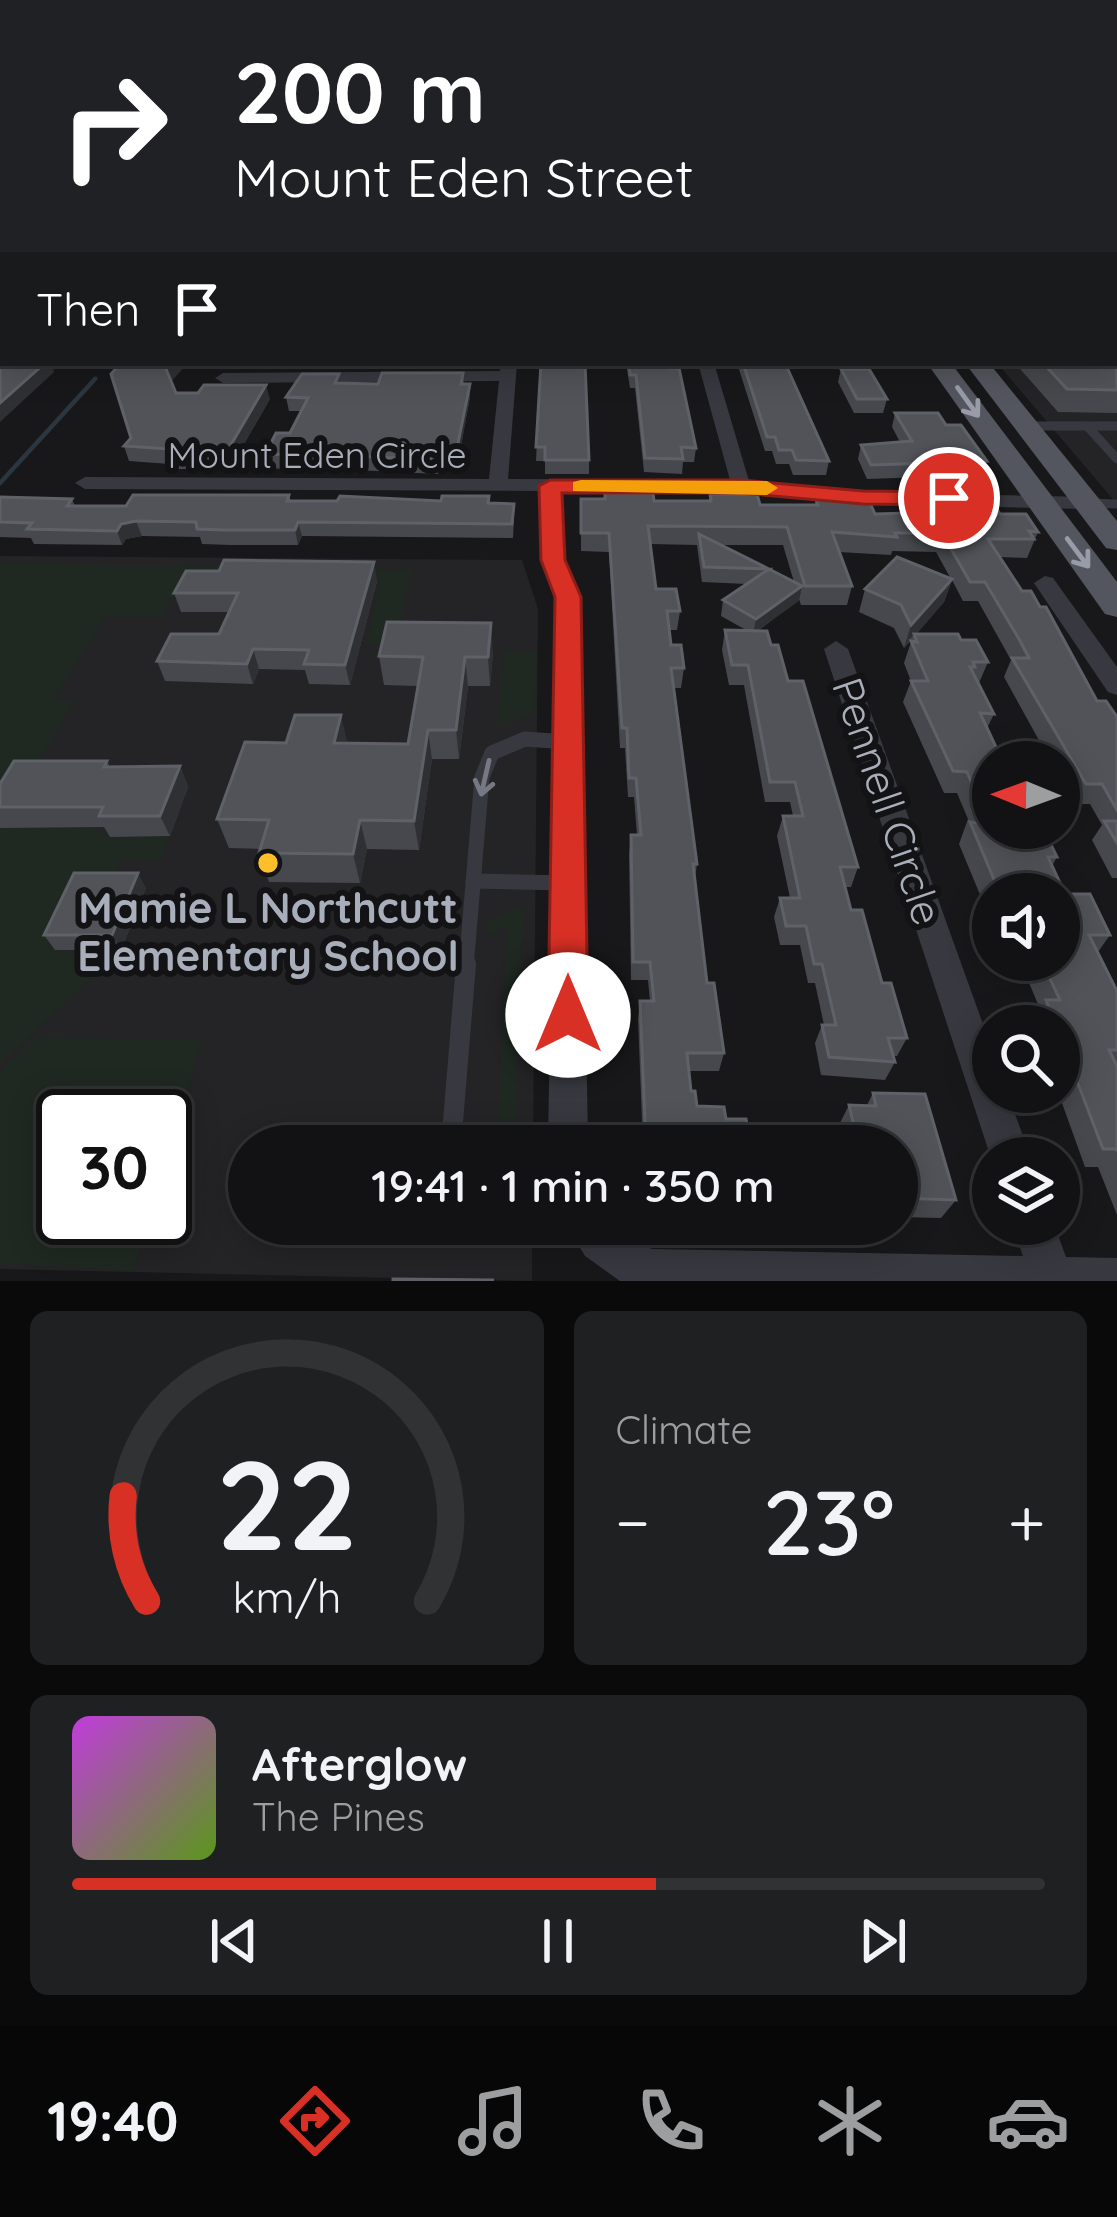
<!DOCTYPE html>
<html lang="en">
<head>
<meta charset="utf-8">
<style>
  body { margin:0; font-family:Quicksand,sans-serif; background:#1f2022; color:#f1f3f6; height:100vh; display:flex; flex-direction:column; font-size:45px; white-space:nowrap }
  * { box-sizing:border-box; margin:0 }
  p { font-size:39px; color:#9c9ea0 }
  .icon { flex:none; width:66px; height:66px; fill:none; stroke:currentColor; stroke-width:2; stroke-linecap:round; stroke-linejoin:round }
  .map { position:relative; height:1281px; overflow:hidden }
  .sheet { display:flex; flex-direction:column; gap:30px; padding:30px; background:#0a0a0b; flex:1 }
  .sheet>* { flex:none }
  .hud { position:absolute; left:0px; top:0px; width:1119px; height:366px; box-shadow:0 6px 30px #0003,0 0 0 3px #313234; background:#202124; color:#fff; overflow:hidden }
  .needle { width:78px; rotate:271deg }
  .tools { position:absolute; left:972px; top:741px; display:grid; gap:24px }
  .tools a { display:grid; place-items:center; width:108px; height:108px; border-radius:50%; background:#121214; box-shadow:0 6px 30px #0003,0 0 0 3px #313234; font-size:60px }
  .speed { position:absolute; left:36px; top:1089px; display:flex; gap:24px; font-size:60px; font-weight:700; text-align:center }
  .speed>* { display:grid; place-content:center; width:156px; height:156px; border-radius:50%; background:#121214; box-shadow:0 6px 30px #0003,0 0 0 3px #313234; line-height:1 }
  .speed .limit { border:6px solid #111; border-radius:18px; background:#fff; color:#111 }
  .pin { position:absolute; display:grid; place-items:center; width:102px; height:102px; color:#fff; margin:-51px; border:6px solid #fff; border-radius:50%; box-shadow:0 3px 12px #0007 }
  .me { position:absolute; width:132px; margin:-66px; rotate:0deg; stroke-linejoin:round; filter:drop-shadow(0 0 9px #0008) }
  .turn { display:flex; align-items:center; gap:42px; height:252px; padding:0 36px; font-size:54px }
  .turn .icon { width:156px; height:156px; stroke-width:2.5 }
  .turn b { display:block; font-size:84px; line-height:102px }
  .then { display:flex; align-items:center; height:114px; padding:0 36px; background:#0003; gap:24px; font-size:45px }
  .big { font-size:90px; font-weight:600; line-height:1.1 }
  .sheet .widget { flex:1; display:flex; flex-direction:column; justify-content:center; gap:18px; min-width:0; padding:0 42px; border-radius:18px; background:#1f2022 }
  .sheet .dial { align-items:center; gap:0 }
  .dial svg { height:312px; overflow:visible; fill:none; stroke:#313234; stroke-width:7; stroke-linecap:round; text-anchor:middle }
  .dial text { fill:#f1f3f6; stroke:none }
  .song { display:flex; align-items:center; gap:36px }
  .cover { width:144px; height:144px; border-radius:18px; background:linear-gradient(135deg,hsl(290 70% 55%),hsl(90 70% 35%)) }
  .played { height:12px; border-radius:6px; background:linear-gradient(90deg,#d93025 60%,#313234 60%) }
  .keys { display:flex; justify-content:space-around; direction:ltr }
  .heat { display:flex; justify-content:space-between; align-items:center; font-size:66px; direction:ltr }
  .sheet .tiles { flex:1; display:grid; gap:30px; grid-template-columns:1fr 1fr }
  .widget:last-child { grid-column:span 2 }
  .trip { position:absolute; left:228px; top:1125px; width:690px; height:120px; border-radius:60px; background:#121214; box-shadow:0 6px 30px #0003,0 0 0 3px #313234; font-weight:600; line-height:120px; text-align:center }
  .menu { display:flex; height:192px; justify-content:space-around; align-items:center; background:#070708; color:#9c9ea0 }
  .menu .icon { width:84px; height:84px }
  .menu .current { color:#d93025 }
  .menu b { font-size:54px; color:#f1f3f6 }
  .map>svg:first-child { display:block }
  .built { fill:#242427; fill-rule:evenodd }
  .green { fill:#1f2921 }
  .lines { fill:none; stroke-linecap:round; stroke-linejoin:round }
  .stream-far1 { stroke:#2c3640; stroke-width:3 }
  .stream { stroke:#2c3640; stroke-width:4.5 }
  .lane-far2 { stroke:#383940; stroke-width:9 }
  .lane-far1 { stroke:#383940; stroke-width:15 }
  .lane { stroke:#383940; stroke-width:20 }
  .street { fill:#383940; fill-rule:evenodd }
  .secondary { fill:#464850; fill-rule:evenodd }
  .primary { fill:#54565f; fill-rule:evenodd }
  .wall { fill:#46484d; fill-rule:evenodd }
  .shaded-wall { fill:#2f3034 }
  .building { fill:#515359; stroke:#5f6168; stroke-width:3 }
  .oneway { stroke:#989ca9 }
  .oneway2 { stroke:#767984 }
  .route { fill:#d93025; stroke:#8d1f18; stroke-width:3 }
  .slow { fill:#f59e0b }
  .poi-dot { fill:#ffbf2b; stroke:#131315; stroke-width:4.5 }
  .labels { text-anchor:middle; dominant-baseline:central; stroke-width:12; stroke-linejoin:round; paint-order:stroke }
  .street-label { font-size:36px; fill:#a9aebb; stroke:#131315 }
  .near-street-label { font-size:42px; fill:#a9aebb; stroke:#131315 }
  .near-poi-label { font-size:42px; font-weight:bold; fill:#a9aebb; stroke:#131315 }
</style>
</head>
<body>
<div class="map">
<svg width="1117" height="1281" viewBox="0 0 1117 1281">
  <rect width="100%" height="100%" fill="#18181a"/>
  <g class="built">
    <polygon points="1117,241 1117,504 997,363 1116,363"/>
    <path d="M 0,556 L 522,560 L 538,609 L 533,1146 L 249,1146 L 249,1224 L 532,1224 L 532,1281 L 0,1269 ZM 63,1116 L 165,1116 L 165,1218 L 63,1218 Z"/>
  </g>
  <g class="green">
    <polygon points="0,563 412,570 395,644 367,644 380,582 222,590 170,598 160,618 105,617 53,700 74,701 26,782 110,837 170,836 161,859 120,859 107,889 55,950 118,954 0,1063"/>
    <polygon points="504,651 537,652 534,713 498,726"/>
    <polygon points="519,906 523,914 515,1146 498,1146 507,927 491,934 484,925"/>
    <polygon points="36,1038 202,1039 165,1164 165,1116 63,1116 63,1218 149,1218 133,1271 0,1263 0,1072"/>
  </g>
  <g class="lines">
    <polyline class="stream-far1" points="92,382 96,378"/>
    <polyline class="stream" points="0,483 95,379"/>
    <g class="lane-far2">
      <polyline points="1028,426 1117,426"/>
      <polyline points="1087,426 1117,459"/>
      <polyline points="1088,503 1117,504"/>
    </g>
    <g class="lane-far1">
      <polyline points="473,881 568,883"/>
      <polyline points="466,967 482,777 492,753 525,739 567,742"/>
    </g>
    <polyline class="lane" points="451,1146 466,964"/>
    <g class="street">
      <polygon points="501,363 517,363 508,479 730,480 698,363 714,363 749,481 863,492 1087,497 1097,503 1087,509 863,504 741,492 560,491 564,560 579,597 588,1146 548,1146 557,597 542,560 540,491 85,489 75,483 85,477 489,479 499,381 223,383 215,378 223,373 500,371"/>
      <polygon points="1045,576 1053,578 1117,667 1117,695 1108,692 1034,583"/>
      <polygon points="836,641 848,649 993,1052 993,1092 1007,1092 1031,1158 993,1158 993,1163 991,1158 824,649"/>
      <polygon points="566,1224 613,1224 629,1239 652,1249 1023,1256 1012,1224 1054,1224 1066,1257 1117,1258 1117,1281 620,1281 585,1256"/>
    </g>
    <rect class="secondary" x="0" y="317" width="3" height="12"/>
    <g class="primary">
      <polygon points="927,363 951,363 1117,582 1117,617 1105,614"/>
      <polygon points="965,363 989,363 1117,521 1117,550 1106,548"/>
    </g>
  </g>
  <g class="wall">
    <polygon points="1117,323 1117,413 1058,412 1015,363 1116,363"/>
    <polygon points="313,363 352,363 350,368 314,368"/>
    <polygon points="389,363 469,363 468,367 390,367"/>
    <polygon points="541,363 589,460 589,474 545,474 545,461 536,461"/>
    <polygon points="626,363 670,363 696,448 694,462 683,462 682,474 644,472 635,388 630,388"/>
    <polygon points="737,363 785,363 829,461 826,475 793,475 789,464 776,464 772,451 765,451"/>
    <polygon points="841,369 887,399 883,413 854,413 838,382"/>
    <polygon points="463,373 464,384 470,384 470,397 458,462 440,462 438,474 357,470 357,465 268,469 265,455 290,433 301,411 289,411 286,397 341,384 378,384"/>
    <polygon points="171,381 176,393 270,399 233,463 219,463 216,469 172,469 170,464 129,461 124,446"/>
    <polygon points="895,413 946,425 987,461 982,475 867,479 858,459 861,445 900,442 892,427"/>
    <path d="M 710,494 L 760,505 L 815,505 L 816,500 L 875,514 L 936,512 L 939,504 L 1000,514 L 1038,532 L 1027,558 L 1000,557 L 1097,701 L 1117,717 L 1117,878 L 1112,878 L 1092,840 L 1102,825 L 1090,804 L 1075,804 L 1059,776 L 1059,762 L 1051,762 L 1004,677 L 1011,660 L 978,601 L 963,601 L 952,580 L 944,602 L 916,634 L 961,640 L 988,662 L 979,683 L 994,714 L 987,728 L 993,828 L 1057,857 L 1052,866 L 1065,894 L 1110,935 L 1098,952 L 1117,991 L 1117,1215 L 1098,1167 L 1085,1167 L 1058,1092 L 1059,1026 L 1034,1026 L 1031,1020 L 1040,1009 L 1027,978 L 1015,978 L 1007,960 L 1059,960 L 1059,894 L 993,894 L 993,926 L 959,844 L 968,819 L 957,793 L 944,793 L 903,702 L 911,681 L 904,663 L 912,639 L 904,648 L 894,628 L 859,612 L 865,589 L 951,579 L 936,552 L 892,551 L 891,555 L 839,552 L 852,586 L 847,605 L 801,605 L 799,599 L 759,630 L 771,645 L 788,681 L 858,867 L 851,887 L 845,887 L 851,910 L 907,1038 L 897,1056 L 893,1056 L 895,1062 L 885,1080 L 821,1075 L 815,1043 L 822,1025 L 824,1025 L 815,983 L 808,983 L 800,945 L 780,945 L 774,917 L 780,898 L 790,898 L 777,836 L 783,816 L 793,816 L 790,802 L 765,802 L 744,685 L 729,685 L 722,650 L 725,630 L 746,630 L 721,616 L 723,600 L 747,584 L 702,582 L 697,545 L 650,544 L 656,589 L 680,611 L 677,630 L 669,630 L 671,645 L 684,668 L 681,688 L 674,688 L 697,864 L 695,878 L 707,983 L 724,1053 L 719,1071 L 689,1071 L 691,1091 L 697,1106 L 726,1119 L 750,1146 L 643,1146 L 638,1019 L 640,1001 L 650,1001 L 648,980 L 631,980 L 629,854 L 631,835 L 637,835 L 634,797 L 628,797 L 625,748 L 620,748 L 609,552 L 581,551 L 581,517 L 709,501 ZM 720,545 L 783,545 L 794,582 Z"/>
    <polygon points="289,495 291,501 441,501 489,496 490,503 514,518 513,538 302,536 298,545 230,545 202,544 200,537 142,536 126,539 122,545 34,544 31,538 0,537 0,497 72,499 75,506 126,506"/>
    <polygon points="377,581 350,685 309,684 305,670 259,669 253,684 165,681 157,661 219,634 229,612 181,612 174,593"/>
    <polygon points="493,652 490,686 468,686 459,759 432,759 419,850 367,849 360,883 269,882 259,853 260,849 229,848 217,819 348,743 408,744 418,686 384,685 379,656"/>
    <polygon points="107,761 110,767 180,766 188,787 170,836 110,837 104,827 0,828 0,784"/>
    <polygon points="146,888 121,950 55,950 44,935"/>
    <polygon points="873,1093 956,1200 941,1218 897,1217 897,1146 843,1146 839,1125 849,1105 867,1105"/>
  </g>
  <g class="shaded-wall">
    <polygon points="42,363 54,363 52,365 54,372 0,422 0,403"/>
    <polygon points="172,363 188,363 170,383 166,369"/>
    <polygon points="470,384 470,397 458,462 457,448"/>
    <polygon points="266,385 270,399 233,463 229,448"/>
    <polygon points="215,448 219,463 216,469 212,454"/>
    <polygon points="136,521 142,536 126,539 122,545 117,531 121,524"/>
    <polygon points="298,522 302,536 298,545 295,530"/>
    <polygon points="374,562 377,581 350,685 345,665"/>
    <polygon points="952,579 944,602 915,636 914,634 904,648 911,625"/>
    <polygon points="802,586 799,601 753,634 756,619"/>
    <polygon points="491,623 493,652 490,686 488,657"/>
    <polygon points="253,649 259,669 253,684 247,664"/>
    <polygon points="465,657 468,686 459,759 456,730"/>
    <polygon points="341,715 348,745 334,743"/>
    <polygon points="428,730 432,759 419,850 414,821"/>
    <polygon points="180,766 188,787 170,836 160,816"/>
    <polygon points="360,820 367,849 360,883 353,854"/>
    <polygon points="138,873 146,888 121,950 112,935"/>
  </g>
  <g class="building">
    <rect x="1116" y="200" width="1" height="78"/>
    <polygon points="1116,323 1117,390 1067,389 1043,363 1116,363"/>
    <polygon points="3,359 3,363 45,363 0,403 0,361"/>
    <polygon points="121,363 172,363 166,369 176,393 198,393 204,385 266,385 229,448 215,448 212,454 167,454 170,449 124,446 131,438 111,374"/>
    <polygon points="541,363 585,363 589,460 545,460 545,447 536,447"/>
    <polygon points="629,363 670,363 671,368 679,368 696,448 681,447 683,459 645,458 636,375 630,375"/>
    <polygon points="743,363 785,363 829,461 796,460 792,450 779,450 775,437 767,437"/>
    <polygon points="841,369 869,369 887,399 857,399"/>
    <polygon points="382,373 463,373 461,384 470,384 457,448 439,448 436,460 355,456 357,451 265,455 276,433 290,433 308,398 286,397 302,374 339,374 335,383 378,384"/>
    <polygon points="895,413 938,413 946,425 961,425 987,461 871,465 861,445 912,441"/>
    <polygon points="605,493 653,493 654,501 711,501 710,494 757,494 760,505 818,505 816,500 839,500 870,503 875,514 943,512 939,504 994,504 1000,514 1026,514 1038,532 1029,531 1034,539 988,539 1022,591 1031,591 1040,607 1046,607 1097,701 1106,701 1117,717 1117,810 1102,784 1086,784 1012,658 1029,658 1019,639 985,582 970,582 942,533 895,533 897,537 832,532 852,586 805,586 787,527 648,526 656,589 676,589 680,611 667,611 671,645 681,645 684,668 671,668 697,864 693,864 707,983 714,983 724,1053 687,1053 691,1091 695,1091 697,1106 724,1107 726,1119 746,1119 750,1146 646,1146 640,1001 654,1001 650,962 633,962 631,835 641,835 636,778 629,778 627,728 622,728 609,533 581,533 581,499 605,499"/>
    <polygon points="133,495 289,495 287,501 337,501 340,496 441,501 442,496 489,496 488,503 514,504 512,524 298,522 295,530 225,530 197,529 196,522 136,521 121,524 117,531 27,529 32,523 0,522 0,497 72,499 67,506 126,506"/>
    <polygon points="699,534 769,569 802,586 756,619 723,600 769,569 704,567"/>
    <polygon points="897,557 952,579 911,625 901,605 865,589"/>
    <polygon points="224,560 374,562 345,665 304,664 309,650 253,649 247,664 157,661 171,634 219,634 238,593 174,593 186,571 219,571"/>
    <polygon points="387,622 491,623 488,657 465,657 456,730 428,730 414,821 360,820 353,854 259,853 269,820 217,819 245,742 286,743 295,715 341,715 334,743 408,744 423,657 379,656"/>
    <polygon points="725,630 767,631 771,645 778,645 788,681 803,681 858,867 840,867 851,910 862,910 882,983 891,983 907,1038 888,1038 895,1062 829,1057 822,1025 836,1025 822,964 814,964 806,926 786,926 780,898 800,898 783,816 803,816 795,782 770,782 748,665 732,665"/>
    <polygon points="914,634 958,634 961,640 976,640 988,662 973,662 975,667 970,667 994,714 980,713 1003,762 993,762 993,828 1043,828 1057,857 1048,857 1065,894 1090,894 1110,935 1089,935 1117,991 1117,1050 1109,1050 1117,1066 1117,1151 1116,1149 1103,1149 1059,1034 1059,1026 1056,1026 1046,1000 1060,1000 1041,960 1059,960 1059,894 1000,894 970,822 978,823 972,810 983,810 967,772 953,771 911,681 928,681 911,641 917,642"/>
    <polygon points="14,761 107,761 104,767 180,766 160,816 99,816 103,807 0,807 0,784"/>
    <polygon points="1104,821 1117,821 1117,843"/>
    <polygon points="74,873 138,873 112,935 44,935"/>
    <polygon points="873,1093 925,1094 956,1200 897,1198 897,1146 859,1146 849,1105 876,1106"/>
    <polygon points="393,1279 494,1280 393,1281"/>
  </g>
  <defs><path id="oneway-shaft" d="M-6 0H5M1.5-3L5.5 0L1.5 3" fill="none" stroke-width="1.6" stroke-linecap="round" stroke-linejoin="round" transform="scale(3)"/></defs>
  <g class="oneway">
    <use href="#oneway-shaft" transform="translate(968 402) rotate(54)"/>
    <use href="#oneway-shaft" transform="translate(1078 553) rotate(53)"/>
  </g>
  <use class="oneway2" href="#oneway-shaft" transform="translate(485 778) rotate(103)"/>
  <linearGradient id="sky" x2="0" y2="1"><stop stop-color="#0d0d0e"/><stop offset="0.49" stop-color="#373d49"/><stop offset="1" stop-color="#373d49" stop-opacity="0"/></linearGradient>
  <rect width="1117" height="354" fill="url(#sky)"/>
  <polygon class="route" points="550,480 741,480 863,491 949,492 960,498 949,505 863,504 741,493 562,493 565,560 581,597 588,1015 582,1028 568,1034 554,1028 548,1015 555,597 541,560 539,486"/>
  <polygon class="slow" points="581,480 767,481 778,488 767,495 573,491 573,482"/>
  <circle class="poi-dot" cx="268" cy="863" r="12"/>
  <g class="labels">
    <g class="street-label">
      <text x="317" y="454">Mount Eden Circle</text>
    </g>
    <g class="near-street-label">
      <text transform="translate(888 801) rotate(71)">Pennell Circle</text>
    </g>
    <g class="near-poi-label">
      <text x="268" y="907">Mamie L Northcutt<tspan x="268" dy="48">Elementary School</tspan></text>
    </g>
  </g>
</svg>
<div class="tools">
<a><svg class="needle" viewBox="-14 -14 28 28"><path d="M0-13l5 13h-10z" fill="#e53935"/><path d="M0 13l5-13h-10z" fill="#9c9ea0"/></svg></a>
<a><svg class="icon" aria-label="sound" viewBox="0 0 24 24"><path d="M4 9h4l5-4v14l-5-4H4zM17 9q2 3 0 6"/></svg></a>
<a><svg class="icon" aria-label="search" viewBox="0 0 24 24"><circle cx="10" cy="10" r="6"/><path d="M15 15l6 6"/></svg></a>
<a><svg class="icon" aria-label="layers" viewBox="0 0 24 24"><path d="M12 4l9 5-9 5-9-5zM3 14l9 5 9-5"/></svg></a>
</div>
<div class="speed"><div class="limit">30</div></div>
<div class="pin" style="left:949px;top:498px;background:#d93025"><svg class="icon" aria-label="arrive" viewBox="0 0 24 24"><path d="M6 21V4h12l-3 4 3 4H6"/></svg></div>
<svg class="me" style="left:568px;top:1015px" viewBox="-20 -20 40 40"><circle r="19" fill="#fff"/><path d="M0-13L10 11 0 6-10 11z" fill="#d93025"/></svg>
<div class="trip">19:41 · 1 min · 350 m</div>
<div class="hud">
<div class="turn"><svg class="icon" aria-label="right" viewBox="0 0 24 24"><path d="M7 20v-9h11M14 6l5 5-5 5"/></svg><div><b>200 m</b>Mount Eden Street</div></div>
<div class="then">Then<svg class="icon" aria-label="arrive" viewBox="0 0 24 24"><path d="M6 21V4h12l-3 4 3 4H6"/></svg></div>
</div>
</div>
<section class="sheet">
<div class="tiles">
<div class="widget dial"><svg viewBox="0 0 100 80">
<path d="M14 69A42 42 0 1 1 86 69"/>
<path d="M14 69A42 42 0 0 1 8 42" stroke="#d93025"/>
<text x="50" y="56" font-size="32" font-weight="700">22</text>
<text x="50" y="72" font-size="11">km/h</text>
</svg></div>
<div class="widget"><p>Climate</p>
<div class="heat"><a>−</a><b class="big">23°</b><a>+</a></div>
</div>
<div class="widget">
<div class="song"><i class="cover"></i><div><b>Afterglow</b><p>The Pines</p></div></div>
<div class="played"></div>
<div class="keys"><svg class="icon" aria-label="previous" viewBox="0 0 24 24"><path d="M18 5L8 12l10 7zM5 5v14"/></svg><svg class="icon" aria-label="pause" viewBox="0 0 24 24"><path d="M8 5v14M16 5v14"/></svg><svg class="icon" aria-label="next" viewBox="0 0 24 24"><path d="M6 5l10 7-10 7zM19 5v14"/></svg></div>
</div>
</div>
</section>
<nav class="menu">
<b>19:40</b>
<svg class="icon current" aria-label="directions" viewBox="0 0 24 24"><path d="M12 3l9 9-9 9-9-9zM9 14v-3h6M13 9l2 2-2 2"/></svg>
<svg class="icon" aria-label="music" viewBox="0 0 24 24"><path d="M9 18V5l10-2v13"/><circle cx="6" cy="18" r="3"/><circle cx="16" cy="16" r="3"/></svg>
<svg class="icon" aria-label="phone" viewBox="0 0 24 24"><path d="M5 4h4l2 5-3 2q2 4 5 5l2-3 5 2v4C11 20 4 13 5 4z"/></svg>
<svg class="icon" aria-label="climate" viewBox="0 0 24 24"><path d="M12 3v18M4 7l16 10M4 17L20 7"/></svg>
<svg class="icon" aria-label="car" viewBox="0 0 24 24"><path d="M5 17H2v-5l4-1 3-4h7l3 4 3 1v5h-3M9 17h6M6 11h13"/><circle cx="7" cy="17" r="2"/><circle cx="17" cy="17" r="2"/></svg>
</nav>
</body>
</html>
